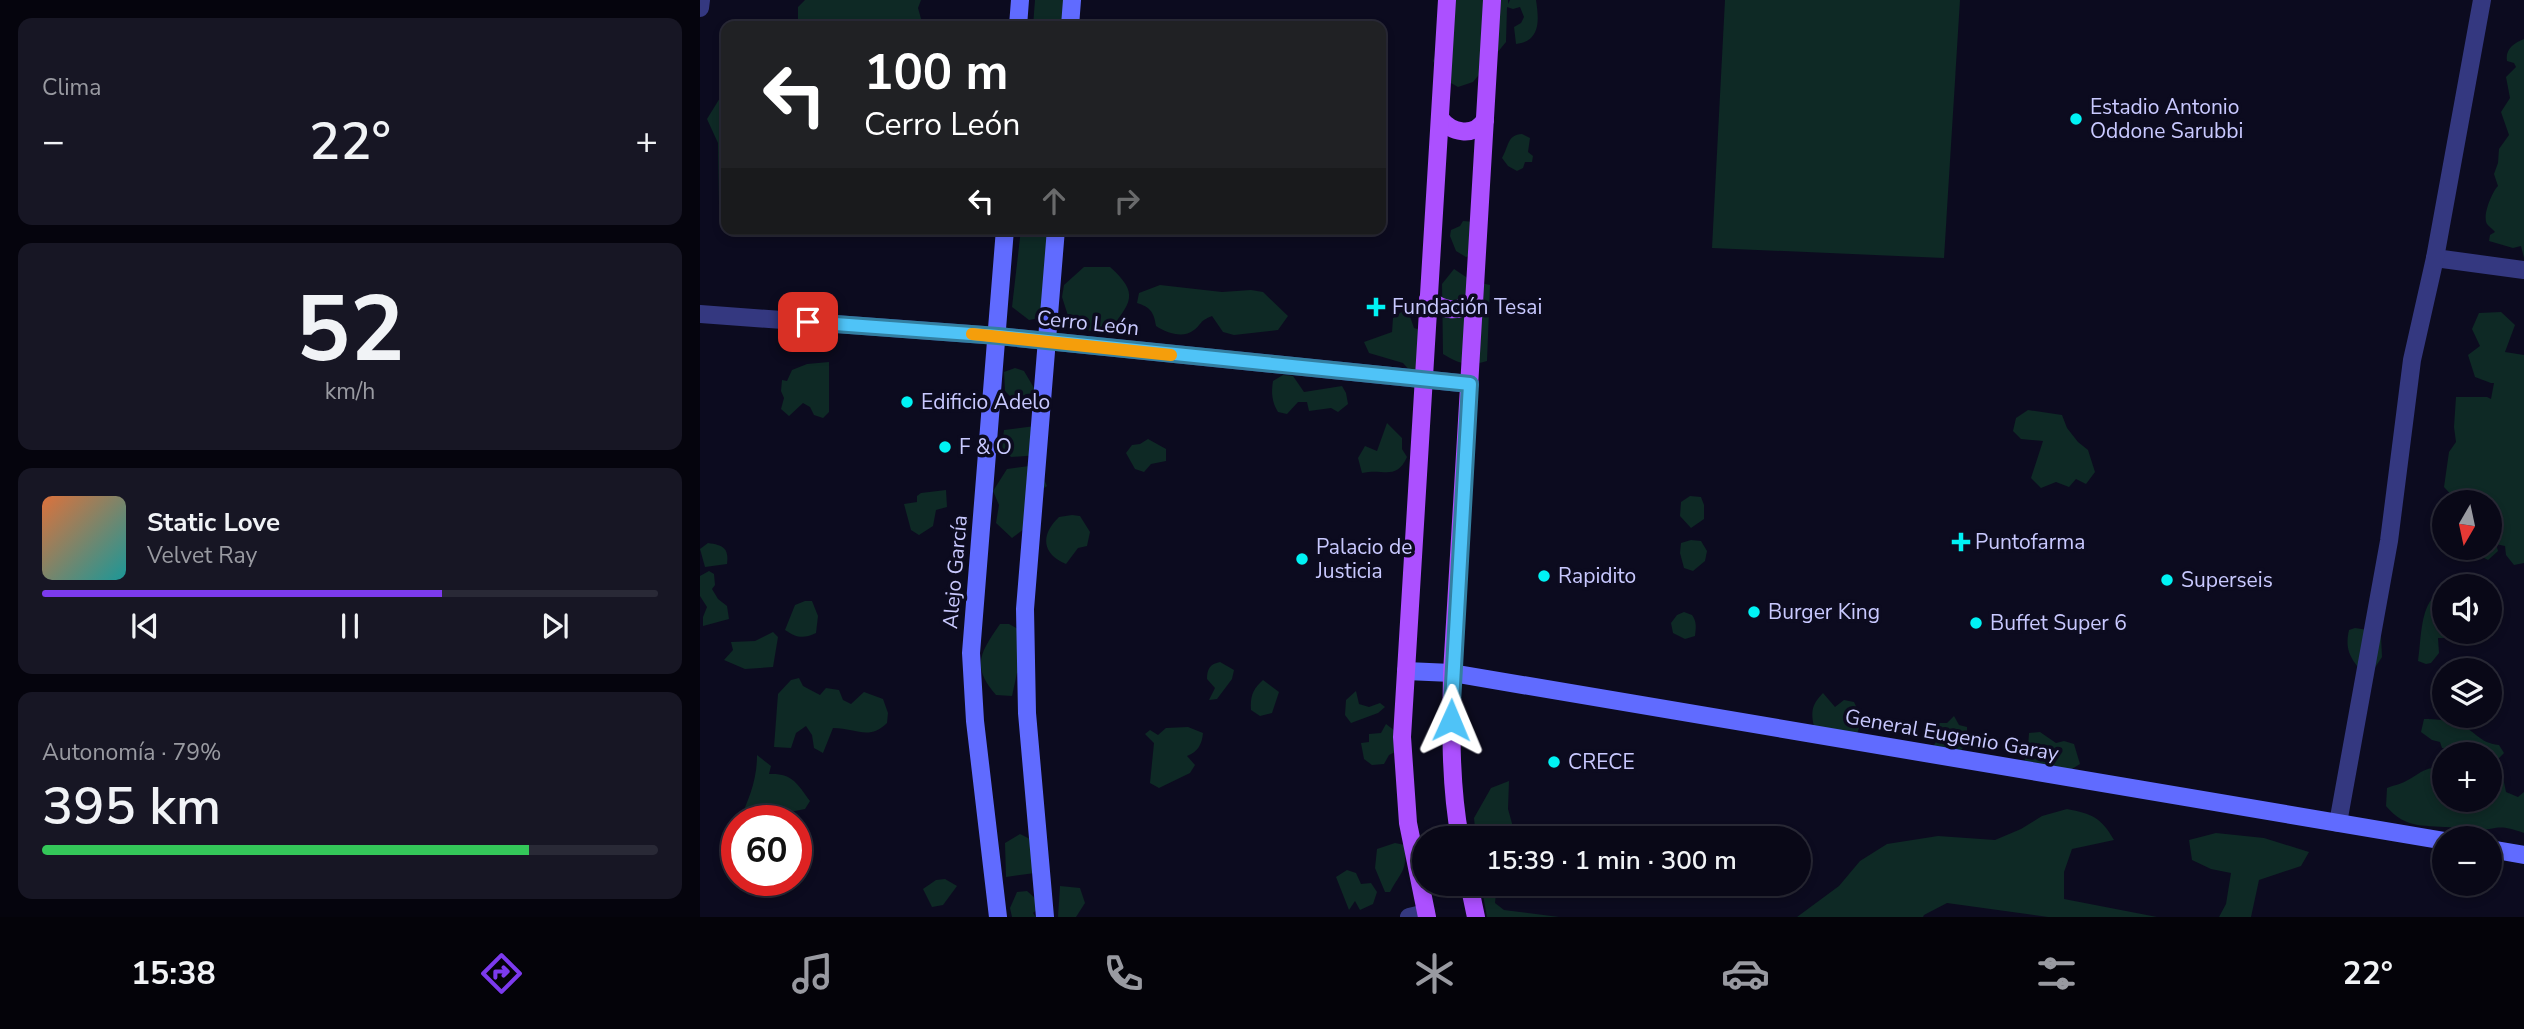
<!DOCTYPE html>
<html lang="es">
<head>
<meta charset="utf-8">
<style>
  body { margin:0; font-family:"Nunito Sans",sans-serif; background:#171624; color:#f1f3f6; height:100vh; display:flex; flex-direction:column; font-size:26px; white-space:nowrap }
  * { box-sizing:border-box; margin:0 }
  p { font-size:23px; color:#999aa1 }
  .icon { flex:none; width:38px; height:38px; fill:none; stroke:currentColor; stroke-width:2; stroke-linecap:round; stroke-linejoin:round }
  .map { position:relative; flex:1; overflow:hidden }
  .drawer { display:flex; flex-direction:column; gap:18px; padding:18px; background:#05040d; width:700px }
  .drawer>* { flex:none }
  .hud { position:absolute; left:21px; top:21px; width:665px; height:214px; border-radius:14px; box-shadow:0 4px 10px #0003,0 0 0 2px #292936; background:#202124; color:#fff; overflow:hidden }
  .needle { width:46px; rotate:189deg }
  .tools { position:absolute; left:1732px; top:490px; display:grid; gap:14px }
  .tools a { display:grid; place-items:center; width:70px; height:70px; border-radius:50%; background:#090817; box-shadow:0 4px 10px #0003,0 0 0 2px #292936; font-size:35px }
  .speed { position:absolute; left:21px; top:805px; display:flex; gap:14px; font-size:35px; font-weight:700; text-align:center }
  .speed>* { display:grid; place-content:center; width:91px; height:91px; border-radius:50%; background:#090817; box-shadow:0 4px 10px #0003,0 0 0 2px #292936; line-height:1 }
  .speed .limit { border:10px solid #d22; background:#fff; color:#111 }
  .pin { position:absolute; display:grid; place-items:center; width:60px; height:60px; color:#fff; margin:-30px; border-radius:14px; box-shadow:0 4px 10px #0006 }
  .me { position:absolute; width:77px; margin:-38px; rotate:1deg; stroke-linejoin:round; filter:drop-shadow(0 0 5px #0008) }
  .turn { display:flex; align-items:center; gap:24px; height:147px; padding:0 28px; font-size:32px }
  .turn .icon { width:91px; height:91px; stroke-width:2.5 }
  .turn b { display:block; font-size:49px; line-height:60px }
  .lanes { display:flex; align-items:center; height:66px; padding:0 28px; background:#0003; justify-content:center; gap:35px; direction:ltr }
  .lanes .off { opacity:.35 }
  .big { font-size:52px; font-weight:600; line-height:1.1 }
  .drawer .widget { flex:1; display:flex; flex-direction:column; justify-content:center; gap:10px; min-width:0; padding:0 24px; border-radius:14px; background:#171624 }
  .drawer .dial { align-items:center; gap:0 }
  .dial b { font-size:91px; line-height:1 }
  .song { display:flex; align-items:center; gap:21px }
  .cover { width:84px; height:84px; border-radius:10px; background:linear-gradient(135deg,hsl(20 70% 55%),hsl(180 70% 35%)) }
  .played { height:7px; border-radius:4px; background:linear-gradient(90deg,#7c3aed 65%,#292936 65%) }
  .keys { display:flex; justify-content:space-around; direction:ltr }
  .heat { display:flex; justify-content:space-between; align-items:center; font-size:38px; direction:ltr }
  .charge { height:10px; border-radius:5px; background:linear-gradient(90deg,#34c759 79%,#292936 0) }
  .trip { position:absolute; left:712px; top:826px; width:399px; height:70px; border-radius:35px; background:#090817; box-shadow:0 4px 10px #0003,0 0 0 2px #292936; font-weight:600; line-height:70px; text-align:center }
  .dock { display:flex; height:112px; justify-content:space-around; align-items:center; background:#040309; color:#999aa1 }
  .dock .icon { width:49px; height:49px }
  .dock .on { color:#7c3aed }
  .dock b { font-size:32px; color:#f1f3f6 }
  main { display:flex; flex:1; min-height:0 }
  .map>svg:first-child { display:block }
  .green { fill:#0e2925 }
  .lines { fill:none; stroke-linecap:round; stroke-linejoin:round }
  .street { stroke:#343880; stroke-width:18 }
  .secondary { stroke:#606bff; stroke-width:18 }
  .primary { stroke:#ac50ff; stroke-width:18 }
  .route-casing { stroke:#337fa1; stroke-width:18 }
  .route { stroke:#4fc3f7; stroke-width:12 }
  .slow { stroke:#f59e0b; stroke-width:12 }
  .poi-dot { fill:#00f3f4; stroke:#0c0b1f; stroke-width:2.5 }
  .labels { text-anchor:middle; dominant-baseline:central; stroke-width:7; stroke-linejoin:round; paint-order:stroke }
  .poi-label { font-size:21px; fill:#c9c9ff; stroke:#0c0b1f; text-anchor:start }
  .street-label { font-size:21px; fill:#c9c9ff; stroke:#0c0b1f }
</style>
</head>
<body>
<main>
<section class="drawer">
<div class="widget"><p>Clima</p>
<div class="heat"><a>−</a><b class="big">22°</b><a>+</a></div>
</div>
<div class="widget dial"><b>52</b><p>km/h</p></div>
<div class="widget">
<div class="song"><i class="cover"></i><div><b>Static Love</b><p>Velvet Ray</p></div></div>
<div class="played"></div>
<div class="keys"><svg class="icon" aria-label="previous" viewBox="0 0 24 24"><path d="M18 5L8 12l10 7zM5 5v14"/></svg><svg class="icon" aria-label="pause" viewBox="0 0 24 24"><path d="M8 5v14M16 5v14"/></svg><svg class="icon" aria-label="next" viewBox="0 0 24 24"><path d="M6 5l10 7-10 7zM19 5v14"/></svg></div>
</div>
<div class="widget"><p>Autonomía · 79%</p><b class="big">395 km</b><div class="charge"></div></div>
</section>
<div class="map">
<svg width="1824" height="917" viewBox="0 0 1824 917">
  <rect width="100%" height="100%" fill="#0c0b1f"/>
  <g class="green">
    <polygon points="105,0 221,0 218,8 223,26 100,26 98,20 98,7"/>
    <polygon points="335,0 380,0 366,26 333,26"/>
    <path d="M 747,0 L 808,0 L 808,4 L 810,0 L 836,0 C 839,20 841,41 816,44 L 814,27 L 821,23 L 824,17 L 820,7 L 813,9 L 807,7 L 806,42 L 773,82 L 758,87 L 742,78 L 733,61 L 745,27 Z"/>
    <polygon points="1025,0 1260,0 1244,258 1012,248"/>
    <path d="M 1824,39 L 1824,258 L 1821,246 L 1813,248 L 1789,241 L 1790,235 L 1795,232 C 1793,229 1789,227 1787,224 C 1782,216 1792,192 1798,186 L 1794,174 L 1798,163 L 1799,149 L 1809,135 L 1801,112 L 1810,98 L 1806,77 L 1816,67 L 1814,63 L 1807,61 C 1805,49 1814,43 1824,39 Z"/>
    <polygon points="26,92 26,215 19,204 18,143 7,119 23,93"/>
    <path d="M 822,134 L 830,138 L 828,152 L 833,156 L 832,162 L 825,162 L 823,168 L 817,171 L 808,166 L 802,158 C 809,146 807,135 822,134 Z"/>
    <polygon points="763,221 775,222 784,228 787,236 782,251 766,257 756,251 750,236 751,230 760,226"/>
    <polygon points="321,229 363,229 350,316 329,320 312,307"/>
    <path d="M 384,267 L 410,267 C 440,294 431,302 409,331 L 394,332 L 371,325 L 362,297 L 364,285 Z"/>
    <path d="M 754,269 L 772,281 L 790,285 L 787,361 C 769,367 759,364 743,354 L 742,284 Z"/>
    <path d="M 460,285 L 522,292 L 551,290 L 563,292 L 588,316 L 578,330 L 534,335 L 523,332 L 512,316 C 499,321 502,324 494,330 C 483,339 467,333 456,326 C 454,312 450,307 437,303 L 439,293 Z"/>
    <polygon points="707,308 714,328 726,332 714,375 703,363 669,353 664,342 692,332 693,318"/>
    <polygon points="1801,312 1815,325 1805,352 1824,355 1824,563 1814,565 1806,555 1805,546 1796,544 1798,551 1788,560 1771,551 1771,548 1790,548 1790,502 1757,501 1744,487 1749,452 1756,442 1754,427 1756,397 1787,397 1791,399 1794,383 1791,383 1775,377 1768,355 1780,346 1772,329 1779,313"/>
    <polygon points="129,362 129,412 123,418 114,415 110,407 103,403 89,416 81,409 84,398 81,391 82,380 87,381 92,370 107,364"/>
    <polygon points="315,368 324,371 337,393 326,394 317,403 305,391 304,372"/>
    <path d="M 583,375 L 593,376 L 604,392 L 642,386 L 646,393 L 648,404 L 638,412 L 631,408 L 609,411 L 607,402 L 598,402 L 587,414 L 578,412 C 572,402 571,393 573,381 Z"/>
    <polygon points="1328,410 1362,415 1367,428 1378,442 1388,450 1395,472 1386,484 1376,479 1369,487 1356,482 1341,488 1331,478 1343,441 1321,439 1313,431 1316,418"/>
    <path d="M 687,423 L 702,438 L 702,449 L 707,457 C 696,481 684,468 662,473 L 658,458 L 665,446 L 677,451 Z"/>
    <polygon points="335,426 338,455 311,457 302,447 304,430"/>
    <polygon points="448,439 466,449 466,461 451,464 444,472 435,469 426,453 432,445 440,444"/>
    <polygon points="337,465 347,486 326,500 332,523 312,538 296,523 299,505 293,491 307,469"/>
    <polygon points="246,490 247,507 236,510 233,526 219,535 211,530 204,504 217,502 217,496 221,493"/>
    <polygon points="990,496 1001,497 1004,505 1004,519 991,528 980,516 981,502"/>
    <path d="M 372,515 L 380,516 L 390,532 L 387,546 L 378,548 L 366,564 C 342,554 340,535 359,517 Z"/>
    <polygon points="991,540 1001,541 1007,551 1005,561 993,571 984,568 980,553 981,543"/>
    <path d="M 8,543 C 23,545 29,548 27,564 L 5,567 L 0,549 Z"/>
    <polygon points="9,571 14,574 15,585 12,589 18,599 27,606 29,619 3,626 3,617 7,607 0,596 0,576"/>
    <path d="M 1734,597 L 1745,597 L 1745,632 L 1749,632 L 1744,638 L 1738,638 L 1739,653 L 1731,663 L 1726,664 L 1718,661 C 1721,644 1720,609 1734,597 Z"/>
    <path d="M 105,601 L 112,601 L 118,616 L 116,633 C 103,639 97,638 85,630 L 95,605 Z"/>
    <path d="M 984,612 L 992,615 C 997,622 996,628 995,636 L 985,639 L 973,633 L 971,623 L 977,615 Z"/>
    <path d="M 300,624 L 309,624 L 334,638 L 326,674 L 317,673 L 312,696 L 296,695 C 271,666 280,653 300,624 Z"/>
    <path d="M 1655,628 L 1668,630 L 1681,636 L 1682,657 L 1674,669 L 1662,672 C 1649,657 1645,648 1649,630 Z"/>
    <polygon points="73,632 78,637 73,667 45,669 24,660 33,650 31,642 55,641"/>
    <path d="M 520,662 L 534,670 L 532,679 L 517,699 L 509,700 L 515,688 L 507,679 C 507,669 510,664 520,662 Z"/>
    <path d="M 99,678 L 103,686 L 120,695 L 126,688 L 139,690 L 143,700 L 151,704 L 164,692 L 183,699 L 188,713 L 187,723 C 169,741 156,728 133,728 L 123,753 L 114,748 L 112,735 L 106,726 L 96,733 L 91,748 L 74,747 L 78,694 L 91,680 Z"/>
    <path d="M 563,680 L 579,692 L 572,713 L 560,716 L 551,710 C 550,696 553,689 563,680 Z"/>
    <polygon points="656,691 659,704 669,707 680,703 685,707 678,713 651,723 645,715 646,700"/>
    <path d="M 1123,693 L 1135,707 L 1144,700 L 1154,702 L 1162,719 L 1157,734 L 1141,734 L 1127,728 L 1115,731 C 1111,714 1110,706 1123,693 Z"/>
    <polygon points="1254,716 1259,725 1267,727 1267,740 1261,751 1233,747 1238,738 1231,729 1238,723 1247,723"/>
    <path d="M 1724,719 C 1735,719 1747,720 1758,724 C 1776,730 1778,743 1799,745 L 1804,753 L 1799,758 L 1806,792 L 1818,797 L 1824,792 L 1824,833 C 1799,824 1800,828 1776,831 C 1770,832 1762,828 1755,828 C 1726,824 1707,831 1686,806 L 1687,788 C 1694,785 1702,784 1708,780 C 1721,773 1729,763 1745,771 L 1745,800 L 1790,800 L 1790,754 L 1767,754 L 1742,748 L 1740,742 L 1732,740 L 1721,732 Z"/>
    <polygon points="686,724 699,734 697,751 689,755 684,764 672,765 664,759 661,743 669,742 669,734 681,733"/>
    <path d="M 488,727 L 503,733 C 502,744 498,752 487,756 L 495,765 L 490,773 L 459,788 L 450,783 L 454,743 L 445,734 L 450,730 L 458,735 L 466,728 Z"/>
    <polygon points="1340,732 1356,743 1364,741 1374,744 1380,764 1372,769 1371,775 1327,767 1324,756 1328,748 1329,733"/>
    <path d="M 57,755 L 71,766 L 69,774 C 92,773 97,783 110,801 L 105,809 L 85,813 L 82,821 L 39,821 C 49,799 57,780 57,755 Z"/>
    <polygon points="809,781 808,809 813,827 835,838 776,838 774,818 791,788"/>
    <path d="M 1367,809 C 1392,814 1401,817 1414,840 L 1372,849 L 1364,872 L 1364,899 L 1457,917 L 1348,917 L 1247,903 L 1224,915 L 1223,917 L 1097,917 L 1139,886 L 1160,861 L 1187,844 L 1238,836 L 1295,840 L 1321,829 L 1342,816 Z"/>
    <polygon points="1516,833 1564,838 1609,852 1601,866 1559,880 1551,917 1519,917 1526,904 1531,873 1511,869 1492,860 1489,840"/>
    <polygon points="320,834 338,843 335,873 306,877 305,843"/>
    <path d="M 695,843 L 705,845 C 707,872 702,870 690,892 L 685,892 L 675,868 L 677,849 Z"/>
    <polygon points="647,870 656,873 661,884 671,883 677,892 673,904 660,910 655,901 649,910 636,877"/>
    <polygon points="245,879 257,886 243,905 232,907 223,889 236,880"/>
    <polygon points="781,884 797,884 795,903 804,910 859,917 787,917"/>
    <polygon points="360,886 380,888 385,903 376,917 358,917"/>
    <polygon points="327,891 343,905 333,913 336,917 312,917 310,908 317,892"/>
  </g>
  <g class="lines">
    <g class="street">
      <polyline points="0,8 1,0"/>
      <polyline points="1735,258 1824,270"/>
      <polyline points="0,314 298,336 770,384"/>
      <polyline points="1638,823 1689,541 1712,360 1735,258 1782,0"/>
      <polyline points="709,917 726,913"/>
    </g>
    <g class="secondary">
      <polyline points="318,26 320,0"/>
      <polyline points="370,26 372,0"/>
      <polyline points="706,671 752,673 1745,841"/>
      <polyline points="1790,849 1824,855"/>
      <polyline points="298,917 275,721 271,653 305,229"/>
      <polyline points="345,917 327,713 325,609 356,229"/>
    </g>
    <g class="primary">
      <path d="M 740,118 C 751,133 774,138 785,120"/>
      <path d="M 728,299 C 746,312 755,312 775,303"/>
      <path d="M 760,838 C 750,784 751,728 752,673 L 792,0"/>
      <polyline points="769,884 776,917"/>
      <polyline points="727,917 708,823 702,737 747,0"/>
    </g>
  </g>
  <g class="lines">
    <g class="route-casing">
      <polyline id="route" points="108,322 298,336 770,384 751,720"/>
    </g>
    <use href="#route" class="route"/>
    <polyline class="slow" points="272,334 471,355"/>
  </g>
  <g class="poi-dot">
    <circle cx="1376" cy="119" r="7"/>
    <path d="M672.5 296.5h7v7h7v7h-7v7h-7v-7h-7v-7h7z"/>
    <circle cx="207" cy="402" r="7"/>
    <circle cx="245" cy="447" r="7"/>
    <path d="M1257.5 531.5h7v7h7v7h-7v7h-7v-7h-7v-7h7z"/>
    <circle cx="602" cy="559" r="7"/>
    <circle cx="844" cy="576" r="7"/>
    <circle cx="1467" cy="580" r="7"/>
    <circle cx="1054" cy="612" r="7"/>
    <circle cx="1276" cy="623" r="7"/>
    <circle cx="854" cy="762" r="7"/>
  </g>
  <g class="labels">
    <g class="poi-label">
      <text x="1390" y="107">Estadio Antonio<tspan x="1390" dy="24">Oddone Sarubbi</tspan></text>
      <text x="692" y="307">Fundación Tesai</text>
      <text x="221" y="402">Edificio Adelo</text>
      <text x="259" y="447">F &amp; O</text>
      <text x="1275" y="542">Puntofarma</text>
      <text x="616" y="547">Palacio de<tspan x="616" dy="24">Justicia</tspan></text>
      <text x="858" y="576">Rapidito</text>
      <text x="1481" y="580">Superseis</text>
      <text x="1068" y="612">Burger King</text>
      <text x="1290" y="623">Buffet Super 6</text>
      <text x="868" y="762">CRECE</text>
    </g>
    <g class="street-label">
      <text transform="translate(388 323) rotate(6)">Cerro León</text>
      <text transform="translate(255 572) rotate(-85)">Alejo García</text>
      <text transform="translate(1252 735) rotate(10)">General Eugenio Garay</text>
    </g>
  </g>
</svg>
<div class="tools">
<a><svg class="needle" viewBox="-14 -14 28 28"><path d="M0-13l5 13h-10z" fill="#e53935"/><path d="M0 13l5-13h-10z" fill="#999aa1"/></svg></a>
<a><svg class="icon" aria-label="sound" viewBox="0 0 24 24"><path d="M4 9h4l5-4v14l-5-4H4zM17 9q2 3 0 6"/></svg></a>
<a><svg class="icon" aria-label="layers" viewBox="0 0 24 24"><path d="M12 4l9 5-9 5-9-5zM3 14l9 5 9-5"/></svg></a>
<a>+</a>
<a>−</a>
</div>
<div class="speed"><div class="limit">60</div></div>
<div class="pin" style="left:108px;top:322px;background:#d93025"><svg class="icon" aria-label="arrive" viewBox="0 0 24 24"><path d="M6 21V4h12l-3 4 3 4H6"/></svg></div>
<svg class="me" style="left:751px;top:720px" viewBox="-20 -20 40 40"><path d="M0-17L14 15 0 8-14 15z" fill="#4fc3f7" stroke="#fff" stroke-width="4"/></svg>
<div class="trip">15:39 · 1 min · 300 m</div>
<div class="hud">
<div class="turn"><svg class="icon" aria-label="left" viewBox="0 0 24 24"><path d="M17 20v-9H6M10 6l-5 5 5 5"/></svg><div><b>100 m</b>Cerro León</div></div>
<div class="lanes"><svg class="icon" aria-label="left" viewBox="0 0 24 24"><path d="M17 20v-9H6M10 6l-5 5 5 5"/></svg><svg class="icon off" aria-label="ahead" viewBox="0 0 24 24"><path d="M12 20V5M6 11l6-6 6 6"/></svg><svg class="icon off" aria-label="right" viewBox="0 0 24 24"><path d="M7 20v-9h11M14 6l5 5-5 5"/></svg></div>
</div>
</div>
</main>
<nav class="dock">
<b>15:38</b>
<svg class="icon on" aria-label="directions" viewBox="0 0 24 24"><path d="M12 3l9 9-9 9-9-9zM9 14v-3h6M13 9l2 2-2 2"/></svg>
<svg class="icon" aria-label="music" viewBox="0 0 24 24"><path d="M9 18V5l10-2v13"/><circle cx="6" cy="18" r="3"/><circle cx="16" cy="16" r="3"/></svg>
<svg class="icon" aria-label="phone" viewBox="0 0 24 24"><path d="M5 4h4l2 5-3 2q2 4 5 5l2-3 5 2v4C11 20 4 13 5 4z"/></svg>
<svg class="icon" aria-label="climate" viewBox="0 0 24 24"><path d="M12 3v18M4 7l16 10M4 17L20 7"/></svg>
<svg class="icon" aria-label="car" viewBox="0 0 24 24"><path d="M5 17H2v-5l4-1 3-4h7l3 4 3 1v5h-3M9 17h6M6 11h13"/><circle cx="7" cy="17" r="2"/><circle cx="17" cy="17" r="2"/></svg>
<svg class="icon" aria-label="filters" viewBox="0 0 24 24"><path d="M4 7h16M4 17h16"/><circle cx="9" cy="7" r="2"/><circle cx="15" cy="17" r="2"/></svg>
<b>22°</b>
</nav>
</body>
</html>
